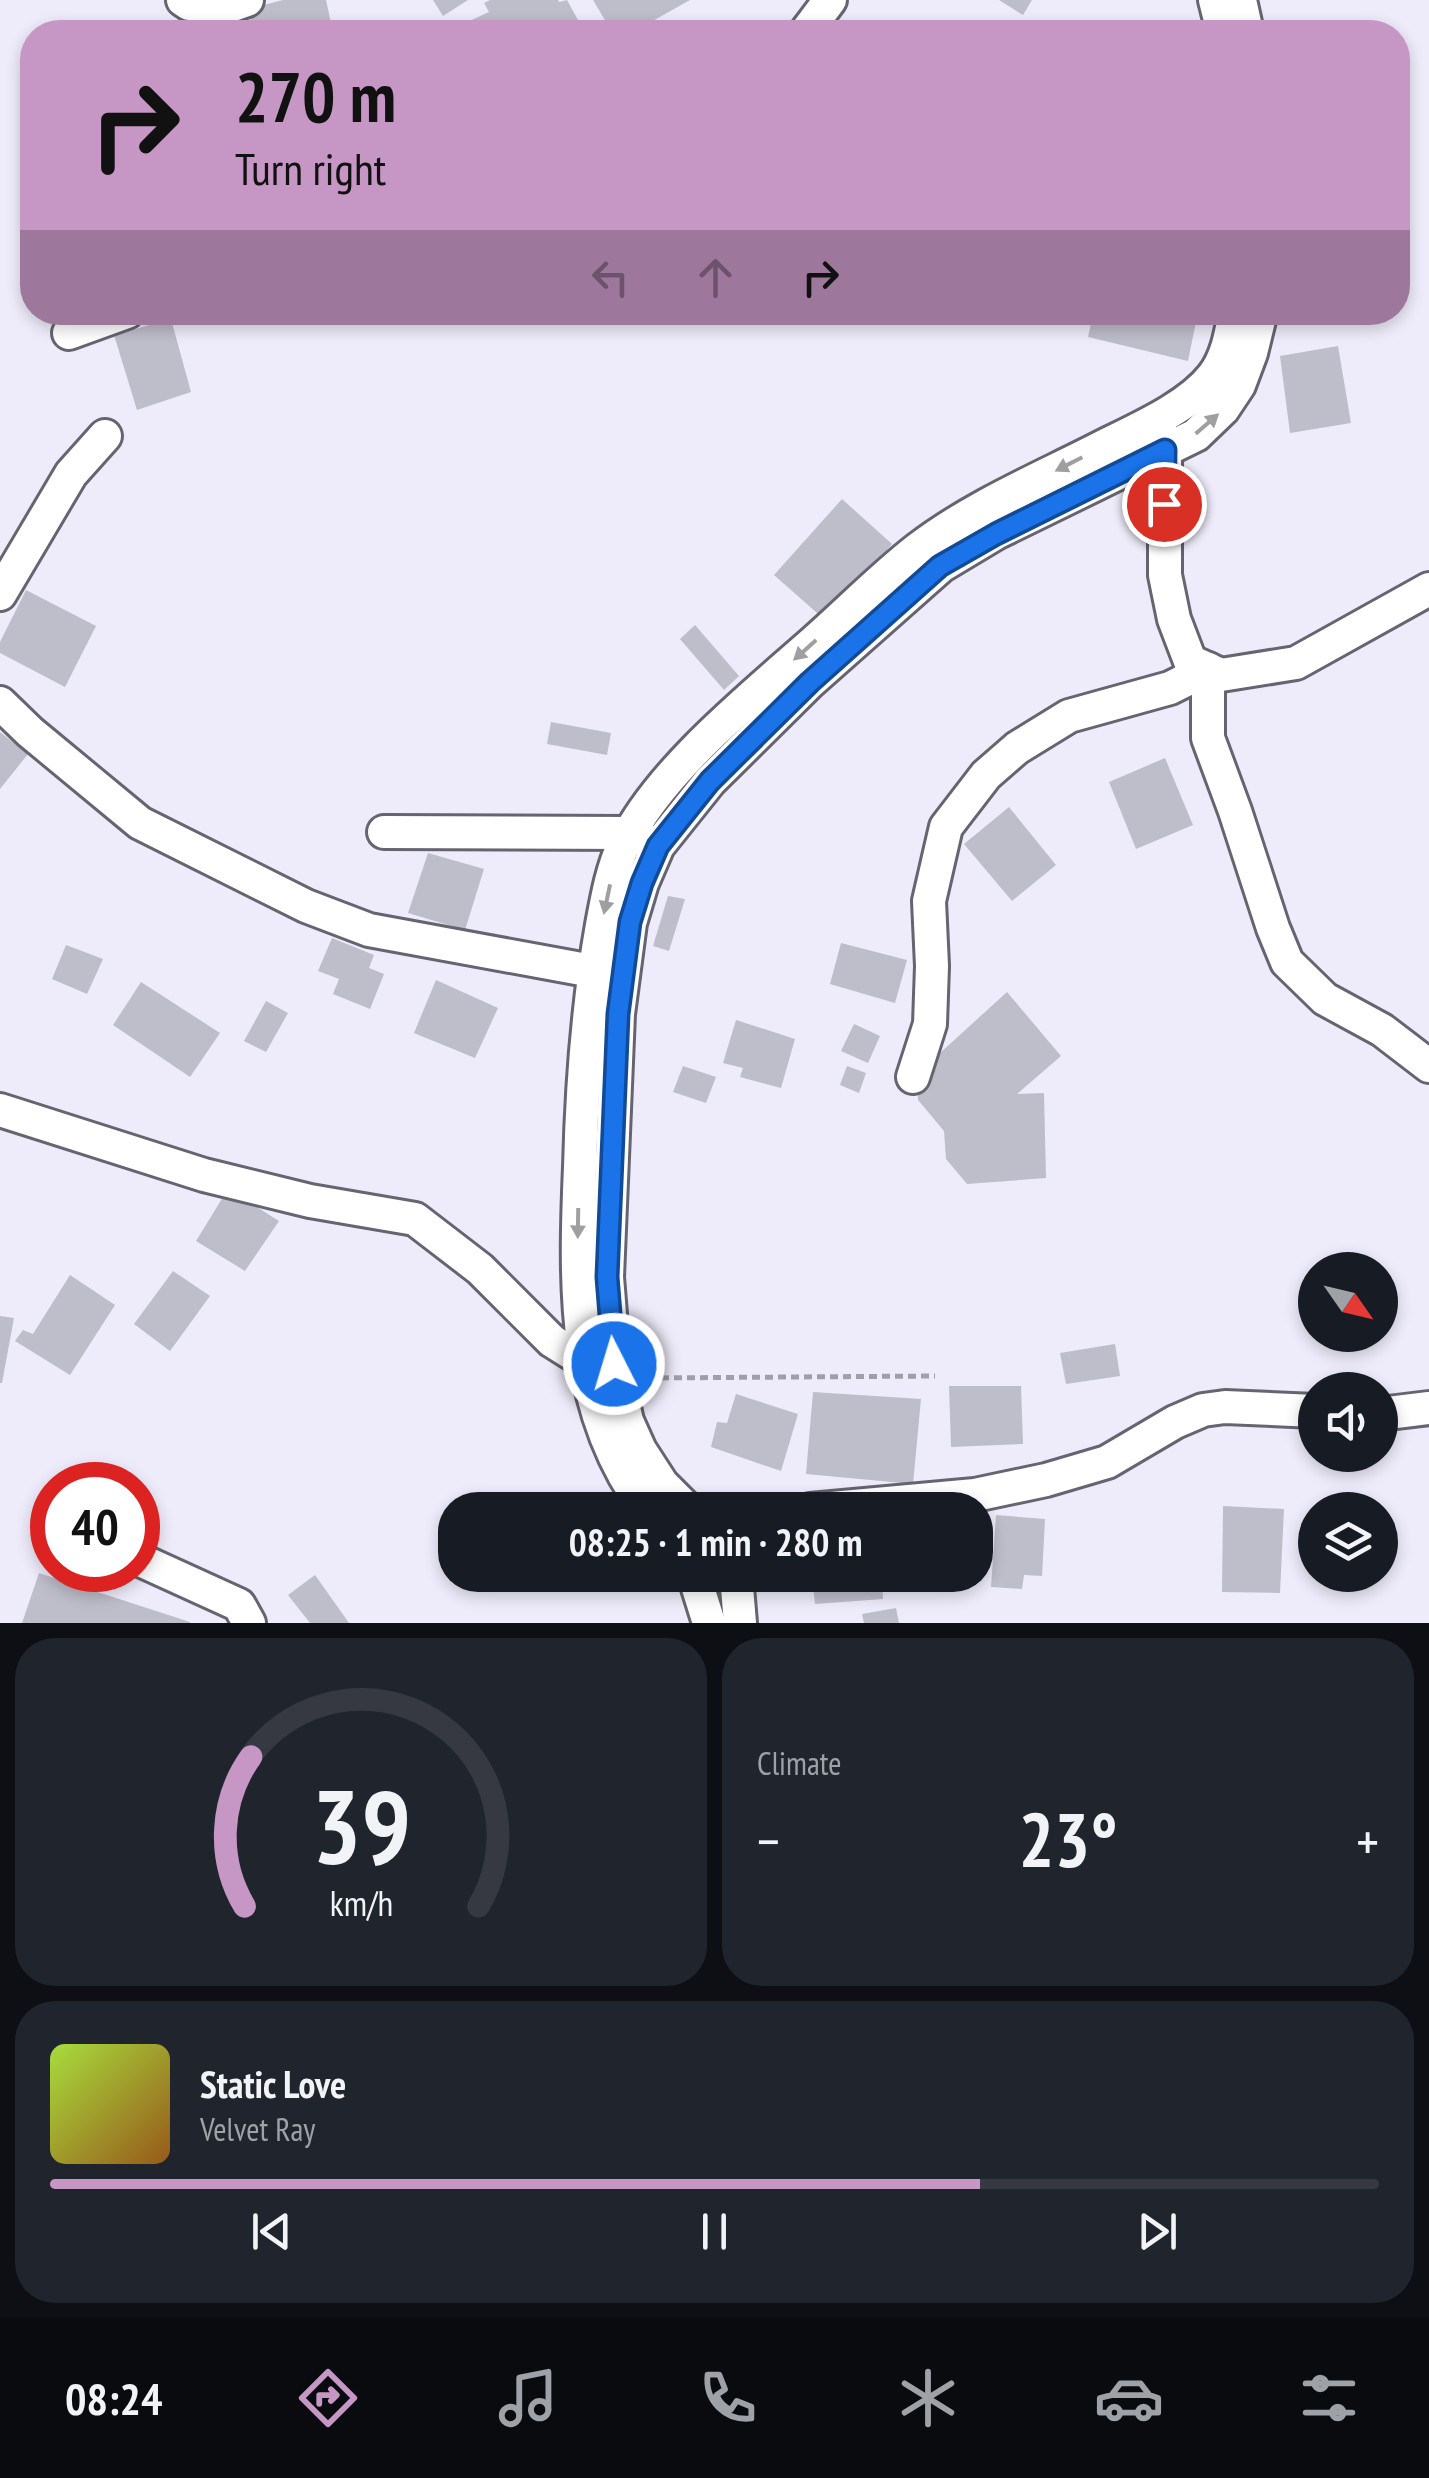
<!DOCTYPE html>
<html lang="en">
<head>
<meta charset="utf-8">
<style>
  body { margin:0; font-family:"PT Sans Narrow",sans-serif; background:#20242c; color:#f1f3f6; height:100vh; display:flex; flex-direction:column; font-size:38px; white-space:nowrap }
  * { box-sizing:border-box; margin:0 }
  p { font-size:32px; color:#9ea1a6 }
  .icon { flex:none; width:55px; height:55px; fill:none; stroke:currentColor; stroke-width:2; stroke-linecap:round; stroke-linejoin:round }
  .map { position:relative; height:1623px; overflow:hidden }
  .panel { display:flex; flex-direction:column; gap:15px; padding:15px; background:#0d0f14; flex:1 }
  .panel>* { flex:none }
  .hud { position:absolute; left:20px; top:20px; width:1390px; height:305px; border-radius:40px; box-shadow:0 5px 15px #0003; background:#c696c4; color:#111; overflow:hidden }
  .needle { width:65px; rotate:124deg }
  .buttons { position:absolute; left:1298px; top:1252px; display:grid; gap:20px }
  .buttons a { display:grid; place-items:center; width:100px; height:100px; border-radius:50%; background:#171b24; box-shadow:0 5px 15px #0003; font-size:50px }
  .speed { position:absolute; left:30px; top:1462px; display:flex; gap:20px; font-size:50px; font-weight:700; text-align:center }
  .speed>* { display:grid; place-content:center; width:130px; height:130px; border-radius:50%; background:#171b24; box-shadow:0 5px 15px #0003; line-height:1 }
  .speed .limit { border:15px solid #d22; background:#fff; color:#111 }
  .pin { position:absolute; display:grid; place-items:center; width:85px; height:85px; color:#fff; margin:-42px; border:5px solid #fff; border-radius:50%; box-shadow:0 2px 10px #0007 }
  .me { position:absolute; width:110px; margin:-55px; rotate:355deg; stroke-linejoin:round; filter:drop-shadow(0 0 8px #0008) }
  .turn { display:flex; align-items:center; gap:35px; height:210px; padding:0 50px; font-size:45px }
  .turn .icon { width:130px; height:130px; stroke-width:2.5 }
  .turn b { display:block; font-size:70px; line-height:85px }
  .lanes { display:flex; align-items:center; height:95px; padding:0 50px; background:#0003; justify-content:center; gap:50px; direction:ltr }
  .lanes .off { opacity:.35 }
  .big { font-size:75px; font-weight:700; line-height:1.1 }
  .panel .widget { flex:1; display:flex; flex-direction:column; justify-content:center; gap:15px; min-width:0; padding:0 35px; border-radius:40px; background:#20242c }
  .panel .dial { align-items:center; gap:0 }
  .dial svg { height:260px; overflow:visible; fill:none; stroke:#363941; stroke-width:7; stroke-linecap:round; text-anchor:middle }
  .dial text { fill:#f1f3f6; stroke:none }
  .song { display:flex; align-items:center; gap:30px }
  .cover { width:120px; height:120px; border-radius:15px; background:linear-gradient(135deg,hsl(80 70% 55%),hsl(30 70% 35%)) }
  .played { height:10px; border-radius:5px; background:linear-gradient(90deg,#c696c4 70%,#363941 70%) }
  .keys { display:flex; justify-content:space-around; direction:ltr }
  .heat { display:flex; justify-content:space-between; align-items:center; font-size:55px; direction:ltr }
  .panel .tiles { flex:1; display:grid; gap:15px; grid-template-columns:1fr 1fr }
  .widget:last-child { grid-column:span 2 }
  .trip { position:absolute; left:438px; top:1492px; width:555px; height:100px; border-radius:40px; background:#171b24; box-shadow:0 5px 15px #0003; font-weight:700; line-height:100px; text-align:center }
  .tab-bar { display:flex; height:160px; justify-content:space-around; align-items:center; background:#090b0e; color:#9ea1a6 }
  .tab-bar .icon { width:70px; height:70px }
  .tab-bar .active { color:#c696c4 }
  .tab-bar b { font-size:45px; color:#f1f3f6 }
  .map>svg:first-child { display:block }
  .building { fill:#bebdca }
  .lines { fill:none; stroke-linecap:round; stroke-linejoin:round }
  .minor-casing { stroke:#656470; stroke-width:38 }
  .path { stroke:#a09fa9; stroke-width:5; stroke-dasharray:8 5; stroke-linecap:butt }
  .minor { stroke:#fff; stroke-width:32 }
  .oneway { fill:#9f9ea1 }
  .route-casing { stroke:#114b97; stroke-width:25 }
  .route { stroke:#1a73e8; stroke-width:18 }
</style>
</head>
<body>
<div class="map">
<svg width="1429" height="1623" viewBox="0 0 1429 1623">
  <rect width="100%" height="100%" fill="#eeecfa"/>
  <g class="building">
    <polygon points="283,0 326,0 333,32 254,32 248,9"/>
    <polygon points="433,0 468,0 443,16"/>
    <polygon points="490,0 558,0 559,2 567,0 578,20 553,32 470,32 465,23 489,12 484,3"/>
    <polygon points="593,0 690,0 633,32 612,32"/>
    <polygon points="999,0 1032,0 1023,15"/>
    <polygon points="1073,312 1198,312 1188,361 1088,337 1092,319"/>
    <polygon points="171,319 191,392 137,410 114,335"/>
    <polygon points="1338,346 1351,423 1290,433 1280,356"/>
    <polygon points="842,499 892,544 825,620 774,575"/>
    <polygon points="26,590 96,626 65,687 0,653 0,642"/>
    <polygon points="695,625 739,676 724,690 680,639"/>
    <polygon points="551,722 611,733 607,755 547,744"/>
    <polygon points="0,732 28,754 0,789"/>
    <polygon points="1165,758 1193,825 1136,849 1109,782"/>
    <polygon points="1009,807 1056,865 1012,901 964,844"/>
    <polygon points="428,853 484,869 465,930 408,913"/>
    <polygon points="668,896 685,899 669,951 653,946"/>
    <polygon points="332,938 374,955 369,968 384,974 370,1009 333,994 339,979 318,971"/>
    <polygon points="841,943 907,960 895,1003 830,984"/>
    <polygon points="66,945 103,959 87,994 52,979"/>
    <polygon points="436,980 498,1008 475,1058 414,1033"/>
    <polygon points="141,982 220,1033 190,1077 113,1025"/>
    <polygon points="1007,992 1061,1056 1017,1094 1044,1093 1046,1178 967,1184 946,1159 944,1131 918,1100 918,1073"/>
    <polygon points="266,1001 288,1013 266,1052 244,1041"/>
    <polygon points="736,1020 795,1039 781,1088 740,1077 743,1068 723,1063"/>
    <polygon points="854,1024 880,1036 868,1063 841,1051"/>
    <polygon points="683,1066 716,1077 706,1103 673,1092"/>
    <polygon points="847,1066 866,1073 859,1093 840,1085"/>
    <polygon points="228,1189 279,1221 245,1271 196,1241"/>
    <polygon points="173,1271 210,1296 170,1351 134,1324"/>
    <polygon points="70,1275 115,1305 70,1375 15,1341 23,1330 33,1334"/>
    <polygon points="0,1316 14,1318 2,1383 0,1383"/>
    <polygon points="1115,1344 1120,1376 1066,1384 1060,1353"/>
    <polygon points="949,1386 1021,1386 1023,1444 951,1447"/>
    <polygon points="813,1392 921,1399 913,1484 806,1474"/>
    <polygon points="736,1394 798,1414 781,1471 711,1447 717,1422 727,1423"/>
    <polygon points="1223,1506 1284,1509 1280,1593 1222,1592"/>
    <polygon points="996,1515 1045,1519 1042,1576 1024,1575 1022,1589 991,1587"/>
    <polygon points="39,1573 190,1622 190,1623 22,1623"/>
    <polygon points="315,1575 349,1623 310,1623 288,1595"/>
    <polygon points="812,1575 882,1575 883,1599 815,1604"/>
    <polygon points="896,1608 899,1623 864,1623 862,1614"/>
  </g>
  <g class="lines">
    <g class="minor-casing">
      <g id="minor">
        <polyline points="183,0 189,4 233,5 247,0"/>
        <polyline points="1215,0 1223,32"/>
        <polyline points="1240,0 1247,32"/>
        <polyline points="806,32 830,0"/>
        <polyline points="69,333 127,312"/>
        <polyline points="1161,432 1165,450 1165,575 1174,619 1190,661 1221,675 1296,663 1429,589"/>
        <polyline points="0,594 71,474 105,436"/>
        <polyline points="0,703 30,732 140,823 306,906 369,930 614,975"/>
        <polyline points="384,832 631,833 645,840"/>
        <polyline points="913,1077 930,1024 932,966 929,901 946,827 986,775 1017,748 1069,716 1170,688 1208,669 1208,738 1235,811 1273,928 1287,962 1325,999 1382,1030 1429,1066"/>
        <polyline points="0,1110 204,1175 310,1201 415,1219 480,1269 552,1341 595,1368"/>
        <polyline points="1380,1414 1429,1408"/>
        <path d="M 647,1510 C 572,1412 575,1285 580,1167 C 582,1086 588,1004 602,925 C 607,898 612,869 624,844 C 660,770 754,695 816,640 C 850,610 882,577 918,549 C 974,506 1042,478 1104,446 C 1138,429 1189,407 1213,376 C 1227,358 1231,334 1235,312"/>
        <polyline points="688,1510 662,1484 640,1450 627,1421 614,1364 607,1277 618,1014 630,923 642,883 658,846 710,781 810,682 941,566 996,533 1196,435 1223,409 1239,385 1251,353 1261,312"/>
        <polyline points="810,1510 975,1495 1046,1480 1107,1462 1175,1422 1203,1410 1225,1407 1315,1411"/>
        <polyline points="138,1559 239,1605 249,1623"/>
        <polyline points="694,1575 709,1623"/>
        <polyline points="736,1575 740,1623"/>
      </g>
    </g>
    <polyline class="path" points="648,1378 935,1376"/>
    <use href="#minor" class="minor"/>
  </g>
  <defs><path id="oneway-solid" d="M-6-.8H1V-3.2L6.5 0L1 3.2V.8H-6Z" transform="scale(2.5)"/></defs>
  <g class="oneway">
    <use href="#oneway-solid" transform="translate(1207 424) rotate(-41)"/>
    <use href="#oneway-solid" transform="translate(1069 464) rotate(153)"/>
    <use href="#oneway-solid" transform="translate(805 650) rotate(138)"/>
    <use href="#oneway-solid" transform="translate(607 899) rotate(102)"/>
    <use href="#oneway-solid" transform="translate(578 1223) rotate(91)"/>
  </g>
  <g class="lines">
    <g class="route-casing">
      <polyline id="route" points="614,1364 607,1277 618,1014 630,922 642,883 658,846 710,781 810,682 940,566 996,534 1165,450 1164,504"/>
    </g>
    <use href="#route" class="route"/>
  </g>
</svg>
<div class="buttons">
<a><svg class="needle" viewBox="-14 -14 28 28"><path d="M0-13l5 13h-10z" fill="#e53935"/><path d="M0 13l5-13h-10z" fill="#9ea1a6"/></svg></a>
<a><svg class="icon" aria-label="sound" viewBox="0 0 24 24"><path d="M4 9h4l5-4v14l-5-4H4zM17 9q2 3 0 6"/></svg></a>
<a><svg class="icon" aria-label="layers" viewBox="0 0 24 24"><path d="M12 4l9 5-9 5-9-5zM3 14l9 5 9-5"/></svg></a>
</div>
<div class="speed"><div class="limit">40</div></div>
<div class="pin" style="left:1164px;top:504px;background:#d93025"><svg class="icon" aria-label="arrive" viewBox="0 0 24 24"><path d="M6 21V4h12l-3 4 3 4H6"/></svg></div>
<svg class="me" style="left:614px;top:1364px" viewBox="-20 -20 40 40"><circle r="17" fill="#1a73e8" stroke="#fff" stroke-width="3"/><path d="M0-11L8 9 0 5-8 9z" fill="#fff"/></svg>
<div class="trip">08:25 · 1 min · 280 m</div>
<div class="hud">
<div class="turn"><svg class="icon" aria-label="right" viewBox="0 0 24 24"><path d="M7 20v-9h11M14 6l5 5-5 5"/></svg><div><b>270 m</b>Turn right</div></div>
<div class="lanes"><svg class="icon off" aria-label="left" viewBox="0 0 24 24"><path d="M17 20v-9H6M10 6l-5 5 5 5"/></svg><svg class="icon off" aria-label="ahead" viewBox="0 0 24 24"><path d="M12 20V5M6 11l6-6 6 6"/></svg><svg class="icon" aria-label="right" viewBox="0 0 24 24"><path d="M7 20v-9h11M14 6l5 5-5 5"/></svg></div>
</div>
</div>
<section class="panel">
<div class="tiles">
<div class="widget dial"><svg viewBox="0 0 100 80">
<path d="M14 69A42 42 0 1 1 86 69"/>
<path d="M14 69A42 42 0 0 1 16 23" stroke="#c696c4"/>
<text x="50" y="56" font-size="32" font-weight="700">39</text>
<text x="50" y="72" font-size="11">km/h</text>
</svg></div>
<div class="widget"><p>Climate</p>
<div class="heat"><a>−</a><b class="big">23°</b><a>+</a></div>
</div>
<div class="widget">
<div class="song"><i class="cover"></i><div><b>Static Love</b><p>Velvet Ray</p></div></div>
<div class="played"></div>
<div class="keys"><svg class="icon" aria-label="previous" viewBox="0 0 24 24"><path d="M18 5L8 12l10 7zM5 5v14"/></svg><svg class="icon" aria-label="pause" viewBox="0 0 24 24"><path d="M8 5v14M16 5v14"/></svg><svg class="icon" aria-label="next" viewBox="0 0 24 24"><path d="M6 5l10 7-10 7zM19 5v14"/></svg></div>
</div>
</div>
</section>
<nav class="tab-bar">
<b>08:24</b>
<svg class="icon active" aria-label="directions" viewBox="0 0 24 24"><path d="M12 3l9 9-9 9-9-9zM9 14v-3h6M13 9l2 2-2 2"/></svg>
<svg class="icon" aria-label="music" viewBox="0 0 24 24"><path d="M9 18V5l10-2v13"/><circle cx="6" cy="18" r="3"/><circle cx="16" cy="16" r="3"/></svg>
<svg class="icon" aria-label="phone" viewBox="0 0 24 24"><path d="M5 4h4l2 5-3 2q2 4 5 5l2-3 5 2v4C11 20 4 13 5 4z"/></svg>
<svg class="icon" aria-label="climate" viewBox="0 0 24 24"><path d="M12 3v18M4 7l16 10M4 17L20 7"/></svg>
<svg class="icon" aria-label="car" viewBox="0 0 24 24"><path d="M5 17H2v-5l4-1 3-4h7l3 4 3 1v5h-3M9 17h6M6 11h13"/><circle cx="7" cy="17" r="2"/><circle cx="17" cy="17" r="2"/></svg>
<svg class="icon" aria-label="filters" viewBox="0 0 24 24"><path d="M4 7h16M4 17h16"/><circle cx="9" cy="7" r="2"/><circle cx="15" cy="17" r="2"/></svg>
</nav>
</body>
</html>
